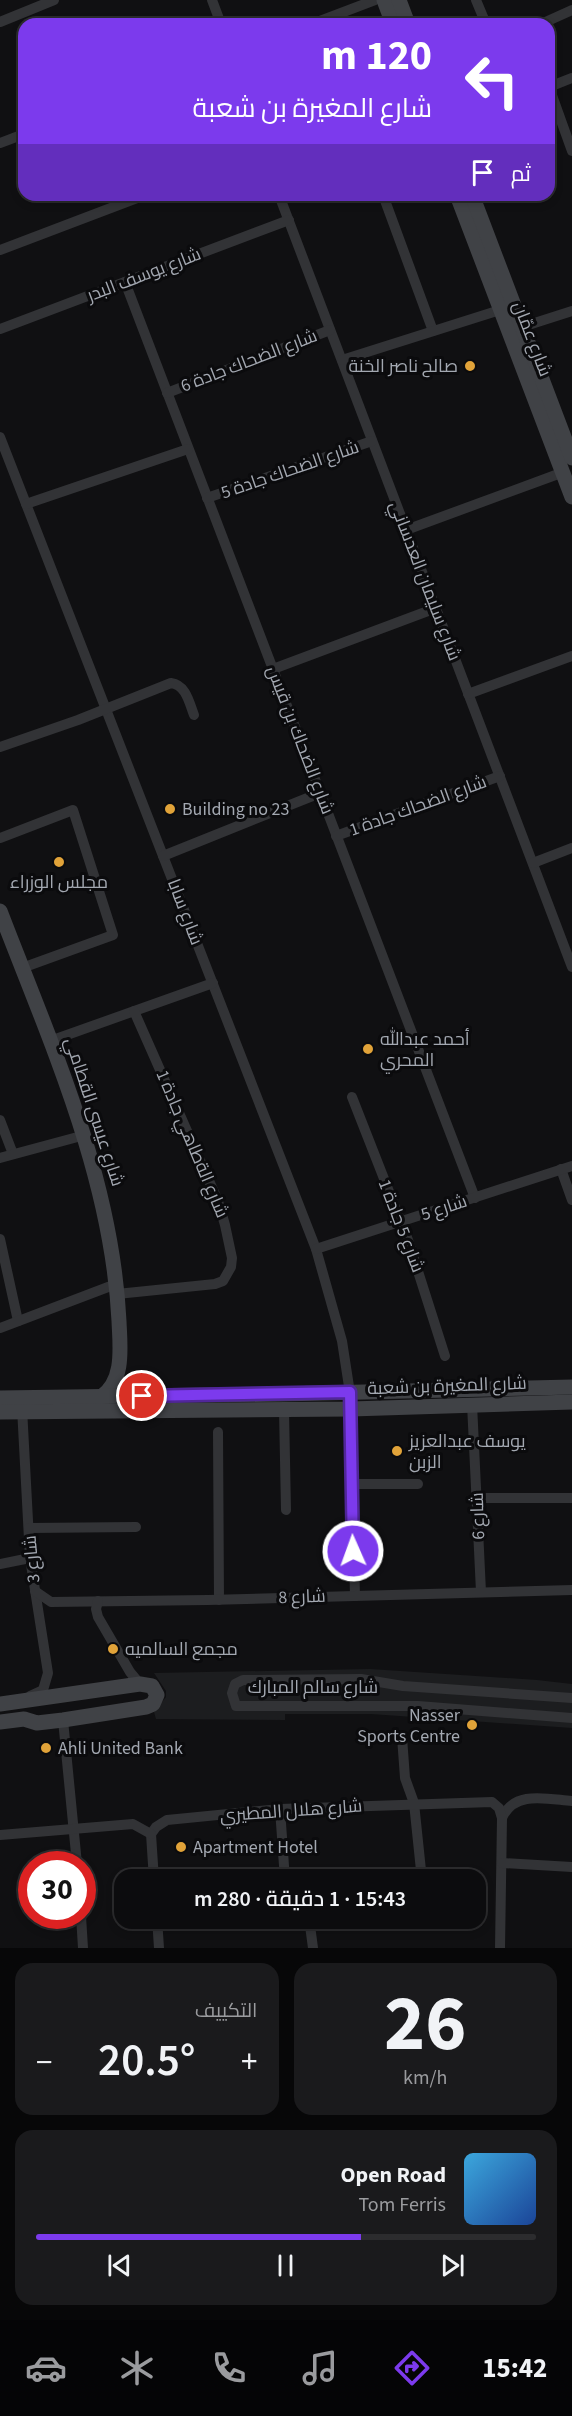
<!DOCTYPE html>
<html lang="ar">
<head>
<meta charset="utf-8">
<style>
  body { margin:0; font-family:"Source Sans 3",Cairo,sans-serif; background:#1a1a1c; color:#f1f3f6; direction:rtl; height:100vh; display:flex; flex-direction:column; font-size:22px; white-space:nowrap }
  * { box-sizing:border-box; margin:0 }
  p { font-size:20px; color:#9a9b9e }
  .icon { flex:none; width:33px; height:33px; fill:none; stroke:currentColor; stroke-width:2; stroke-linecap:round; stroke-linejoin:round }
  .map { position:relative; height:1948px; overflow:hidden; direction:ltr }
  .side { display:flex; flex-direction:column; gap:15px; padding:15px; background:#070708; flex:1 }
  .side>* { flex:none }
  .banner { position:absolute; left:18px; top:18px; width:537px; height:183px; border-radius:18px; box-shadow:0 3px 9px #0003,0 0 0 2px #2c2c2e; direction:rtl; background:#7c3aed; color:#fff; overflow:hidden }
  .speed { position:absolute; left:18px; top:1851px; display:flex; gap:12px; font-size:30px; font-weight:700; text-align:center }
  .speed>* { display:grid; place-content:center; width:78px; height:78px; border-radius:50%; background:#0c0c0e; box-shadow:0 3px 9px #0003,0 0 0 2px #2c2c2e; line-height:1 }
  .speed .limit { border:9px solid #d22; background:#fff; color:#111 }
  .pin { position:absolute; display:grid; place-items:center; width:51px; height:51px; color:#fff; margin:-26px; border:3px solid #fff; border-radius:50%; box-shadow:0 2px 6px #0007 }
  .me { position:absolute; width:66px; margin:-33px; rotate:358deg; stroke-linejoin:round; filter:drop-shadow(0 0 4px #0008) }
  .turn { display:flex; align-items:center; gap:21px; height:126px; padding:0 24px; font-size:27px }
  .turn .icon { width:78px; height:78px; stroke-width:2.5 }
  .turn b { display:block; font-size:42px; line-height:51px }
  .then { display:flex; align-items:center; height:57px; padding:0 24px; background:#0003; gap:12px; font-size:22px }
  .big { font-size:45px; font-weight:600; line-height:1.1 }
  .side .widget { flex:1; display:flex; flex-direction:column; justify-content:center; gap:9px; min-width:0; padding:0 21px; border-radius:18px; background:#1a1a1c }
  .side .dial { align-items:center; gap:0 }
  .dial b { font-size:78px; line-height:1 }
  .song { display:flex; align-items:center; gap:18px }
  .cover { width:72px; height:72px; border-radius:9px; background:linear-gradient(135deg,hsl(200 70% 55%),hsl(220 70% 35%)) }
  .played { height:6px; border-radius:3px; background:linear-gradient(90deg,#7c3aed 65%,#2c2c2e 65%) }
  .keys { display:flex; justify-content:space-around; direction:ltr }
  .heat { display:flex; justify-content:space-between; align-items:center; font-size:33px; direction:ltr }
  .side .tiles { flex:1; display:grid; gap:15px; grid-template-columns:1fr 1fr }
  .widget:last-child { grid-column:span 2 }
  .trip { position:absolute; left:114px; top:1869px; width:372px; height:60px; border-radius:18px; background:#0c0c0e; box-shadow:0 3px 9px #0003,0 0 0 2px #2c2c2e; font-weight:600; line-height:60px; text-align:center; direction:rtl }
  .dock { display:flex; height:96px; justify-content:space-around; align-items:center; background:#050506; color:#9a9b9e }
  .dock .icon { width:42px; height:42px }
  .dock .selected { color:#7c3aed }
  .dock b { font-size:27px; color:#f1f3f6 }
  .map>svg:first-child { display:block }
  .built { fill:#1c1d1f }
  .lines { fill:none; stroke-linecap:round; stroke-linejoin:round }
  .street { stroke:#323336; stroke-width:10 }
  .secondary { stroke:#404246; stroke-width:15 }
  .route-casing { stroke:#51269a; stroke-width:15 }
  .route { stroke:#7c3aed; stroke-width:10 }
  .poi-dot { fill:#e1a339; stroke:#0b0b0d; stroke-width:2 }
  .labels { text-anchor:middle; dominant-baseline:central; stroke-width:6; stroke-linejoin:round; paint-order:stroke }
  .street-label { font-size:18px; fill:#a3a8b1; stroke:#0b0b0d }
  .poi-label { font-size:18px; fill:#a3a8b1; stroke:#0b0b0d; text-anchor:start }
</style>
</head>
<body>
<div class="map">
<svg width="572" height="1948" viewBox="0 0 572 1948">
  <rect width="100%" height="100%" fill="#101012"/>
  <polygon class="built" points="370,1669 537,1680 572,1684 572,1728 371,1714 285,1714 285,1720 156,1719 154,1712 166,1697 166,1691 154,1673"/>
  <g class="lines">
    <g class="street">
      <polyline points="212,0 221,24"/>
      <polyline points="476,0 486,24"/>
      <polyline points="0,22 54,0"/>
      <polyline points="312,24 375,0"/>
      <polyline points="541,24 572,10"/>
      <polyline points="549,87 572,151"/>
      <polyline points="549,87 572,78"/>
      <polyline points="0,143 24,134"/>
      <polyline points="279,195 572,967"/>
      <polyline points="383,195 433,331"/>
      <polyline points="0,250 145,195"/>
      <polyline points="125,282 475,1198"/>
      <polyline points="522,327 572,311"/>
      <polyline points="0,329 289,220"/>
      <polyline points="342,360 500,310"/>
      <polyline points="167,393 330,330"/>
      <polyline points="0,437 316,1249 342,1341 350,1393 355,1596"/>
      <polyline points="207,498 372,441"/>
      <polyline points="26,504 188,449"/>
      <polyline points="406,530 561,473"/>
      <polyline points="273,669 436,608"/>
      <polyline points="468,694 572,656"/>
      <path d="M 0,747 L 78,720 L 171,683 C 186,685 189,702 194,715"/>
      <polyline points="336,836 500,776"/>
      <polyline points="0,838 73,810 113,935 22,968"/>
      <polyline points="163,856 320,793"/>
      <polyline points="533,863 572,848"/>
      <polyline points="50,1041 213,983"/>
      <polyline points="352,1097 408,1240 445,1356"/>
      <polyline points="0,1120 13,1154"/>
      <polyline points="0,1158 85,1135"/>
      <polyline points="561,1169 572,1200"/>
      <polyline points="0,1239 18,1321"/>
      <polyline points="316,1249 572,1166"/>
      <polyline points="117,1294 215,1284 223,1281 231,1267 232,1258 225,1225 218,1201 134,1011"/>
      <polyline points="0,1328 116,1284"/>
      <polyline points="472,1404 481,1592"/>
      <polyline points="22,1408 30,1558 48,1673 43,1690 30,1696"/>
      <polyline points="284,1410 286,1510"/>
      <polyline points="218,1432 219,1600"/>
      <polyline points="352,1484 418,1484"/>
      <polyline points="477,1498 572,1498"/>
      <polyline points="29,1528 136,1527"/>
      <polyline points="0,1564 30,1558"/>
      <polyline points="35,1591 51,1602 208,1600 572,1590"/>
      <polyline points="98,1601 96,1609 98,1617 130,1672 140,1684"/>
      <polyline points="572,1698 403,1686 361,1679 243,1680 235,1684 232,1693 236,1706 418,1706 572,1718"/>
      <polyline points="63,1720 77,1864"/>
      <polyline points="402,1737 405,1778 414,1803 422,1880"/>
      <polyline points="280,1809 285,1880"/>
      <path d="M 502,1818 C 514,1790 547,1799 572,1801"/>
      <polyline points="151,1834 156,1827 167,1820 280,1809 492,1802 499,1808 502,1818 500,1948"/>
      <polyline points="151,1834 154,1880"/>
      <polyline points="0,1835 133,1824 151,1834"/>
      <polyline points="502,1863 572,1867"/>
      <polyline points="81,1916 83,1948"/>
      <polyline points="157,1918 159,1948"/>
      <polyline points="309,1918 313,1948"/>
    </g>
    <g class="secondary">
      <polyline points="384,0 393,24"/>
      <polyline points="399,0 408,24"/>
      <polyline points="457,195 572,497"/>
      <polyline points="472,195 572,458"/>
      <path d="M 0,911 C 51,1044 112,1177 119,1321 C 120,1347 125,1380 101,1397"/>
      <polyline points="0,1398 281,1394 572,1387"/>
      <polyline points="0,1412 351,1409 572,1402"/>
      <polyline points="0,1704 140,1684 152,1686 157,1695 153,1704 146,1707 63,1720 37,1723 24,1719 0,1722"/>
    </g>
  </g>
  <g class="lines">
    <g class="route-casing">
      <polyline id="route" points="142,1396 350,1392 353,1551"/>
    </g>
    <use href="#route" class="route"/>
  </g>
  <g class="poi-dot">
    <circle cx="470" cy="366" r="6"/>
    <circle cx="170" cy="809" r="6"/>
    <circle cx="59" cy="862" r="6"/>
    <circle cx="368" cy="1049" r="6"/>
    <circle cx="397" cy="1451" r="6"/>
    <circle cx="113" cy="1649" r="6"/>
    <circle cx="472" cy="1725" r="6"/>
    <circle cx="46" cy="1748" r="6"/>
    <circle cx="181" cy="1847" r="6"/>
  </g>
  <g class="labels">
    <g class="street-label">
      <text transform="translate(144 275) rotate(-21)">شارع يوسف البدر</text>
      <text transform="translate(532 339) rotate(69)">شارع عمّان</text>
      <text transform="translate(249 361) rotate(-21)">شارع الضحاك جادة 6</text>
      <text transform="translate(290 470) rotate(-19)">شارع الضحاك جادة 5</text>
      <text transform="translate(425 581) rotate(69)">شارع سليمان العدساني</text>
      <text transform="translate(300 740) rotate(69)">شارع الضحاك بن قيس</text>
      <text transform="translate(418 806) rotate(-20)">شارع الضحاك جادة 1</text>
      <text transform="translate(185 912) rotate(69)">شارع سابا</text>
      <text transform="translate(94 1112) rotate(72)">شارع عيسى القطامي</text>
      <text transform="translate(192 1144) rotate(67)">شارع الةطاهي جادة 1</text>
      <text transform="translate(444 1208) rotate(-18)">شارع 5</text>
      <text transform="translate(401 1226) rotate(69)">شارع 5 جادة 1</text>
      <text transform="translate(447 1386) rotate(-2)">شارع المغيرة بن شعبة</text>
      <text transform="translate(478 1516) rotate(-92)">شارع 6</text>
      <text transform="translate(32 1559) rotate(-95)">شارع 3</text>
      <text transform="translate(302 1597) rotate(-2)">شارع 8</text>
      <text x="313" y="1687">شارع سالم المبارك</text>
      <text transform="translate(291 1811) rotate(-4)">شارع هلال المطيري</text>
    </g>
    <g class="poi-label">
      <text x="458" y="366" text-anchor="end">صالح ناصر الخنة</text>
      <text x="182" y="809">Building no 23</text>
      <text x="59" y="882" text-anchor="middle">مجلس الوزراء</text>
      <text x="380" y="1039">أحمد عبدالله<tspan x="380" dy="21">المحري</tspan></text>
      <text x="409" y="1441">يوسف عبدالعزيز<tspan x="409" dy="21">الزبن</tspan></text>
      <text x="125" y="1649">مجمع السالميه</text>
      <text x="460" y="1715" text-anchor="end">Nasser<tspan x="460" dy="21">Sports Centre</tspan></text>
      <text x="58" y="1748">Ahli United Bank</text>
      <text x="193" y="1847">Apartment Hotel</text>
    </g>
  </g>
</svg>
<div class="speed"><div class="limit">30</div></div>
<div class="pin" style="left:142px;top:1396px;background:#d93025"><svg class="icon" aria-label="arrive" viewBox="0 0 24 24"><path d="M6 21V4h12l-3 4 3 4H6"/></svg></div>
<svg class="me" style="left:353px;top:1551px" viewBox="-20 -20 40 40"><circle r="17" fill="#7c3aed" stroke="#fff" stroke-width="3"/><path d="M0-11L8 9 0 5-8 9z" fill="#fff"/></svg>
<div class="trip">15:43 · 1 دقيقة · 280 m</div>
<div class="banner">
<div class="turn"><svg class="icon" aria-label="left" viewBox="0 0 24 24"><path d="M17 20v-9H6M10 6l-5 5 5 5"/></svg><div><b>120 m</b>شارع المغيرة بن شعبة</div></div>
<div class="then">ثم<svg class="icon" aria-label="arrive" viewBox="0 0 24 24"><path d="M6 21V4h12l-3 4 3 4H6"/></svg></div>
</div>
</div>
<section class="side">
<div class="tiles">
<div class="widget dial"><b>26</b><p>km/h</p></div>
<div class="widget"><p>التكييف</p>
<div class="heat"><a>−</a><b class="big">20.5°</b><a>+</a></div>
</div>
<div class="widget">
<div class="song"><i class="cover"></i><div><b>Open Road</b><p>Tom Ferris</p></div></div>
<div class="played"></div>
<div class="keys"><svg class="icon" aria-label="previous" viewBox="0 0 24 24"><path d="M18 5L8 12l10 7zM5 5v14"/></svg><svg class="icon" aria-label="pause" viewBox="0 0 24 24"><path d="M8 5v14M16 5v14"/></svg><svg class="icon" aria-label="next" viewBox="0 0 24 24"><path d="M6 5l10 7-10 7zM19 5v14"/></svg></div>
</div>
</div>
</section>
<nav class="dock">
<b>15:42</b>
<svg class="icon selected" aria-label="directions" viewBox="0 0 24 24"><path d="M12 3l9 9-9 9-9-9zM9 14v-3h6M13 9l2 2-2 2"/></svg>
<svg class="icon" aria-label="music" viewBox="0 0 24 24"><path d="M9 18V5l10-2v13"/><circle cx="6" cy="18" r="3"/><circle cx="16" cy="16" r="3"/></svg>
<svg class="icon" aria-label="phone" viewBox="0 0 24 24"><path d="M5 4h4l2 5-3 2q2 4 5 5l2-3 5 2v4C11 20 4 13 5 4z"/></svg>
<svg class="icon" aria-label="climate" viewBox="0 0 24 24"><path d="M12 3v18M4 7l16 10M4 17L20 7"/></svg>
<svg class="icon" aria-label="car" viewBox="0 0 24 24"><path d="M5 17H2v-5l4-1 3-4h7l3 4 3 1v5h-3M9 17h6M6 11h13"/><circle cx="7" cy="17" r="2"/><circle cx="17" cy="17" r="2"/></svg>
</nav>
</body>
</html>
